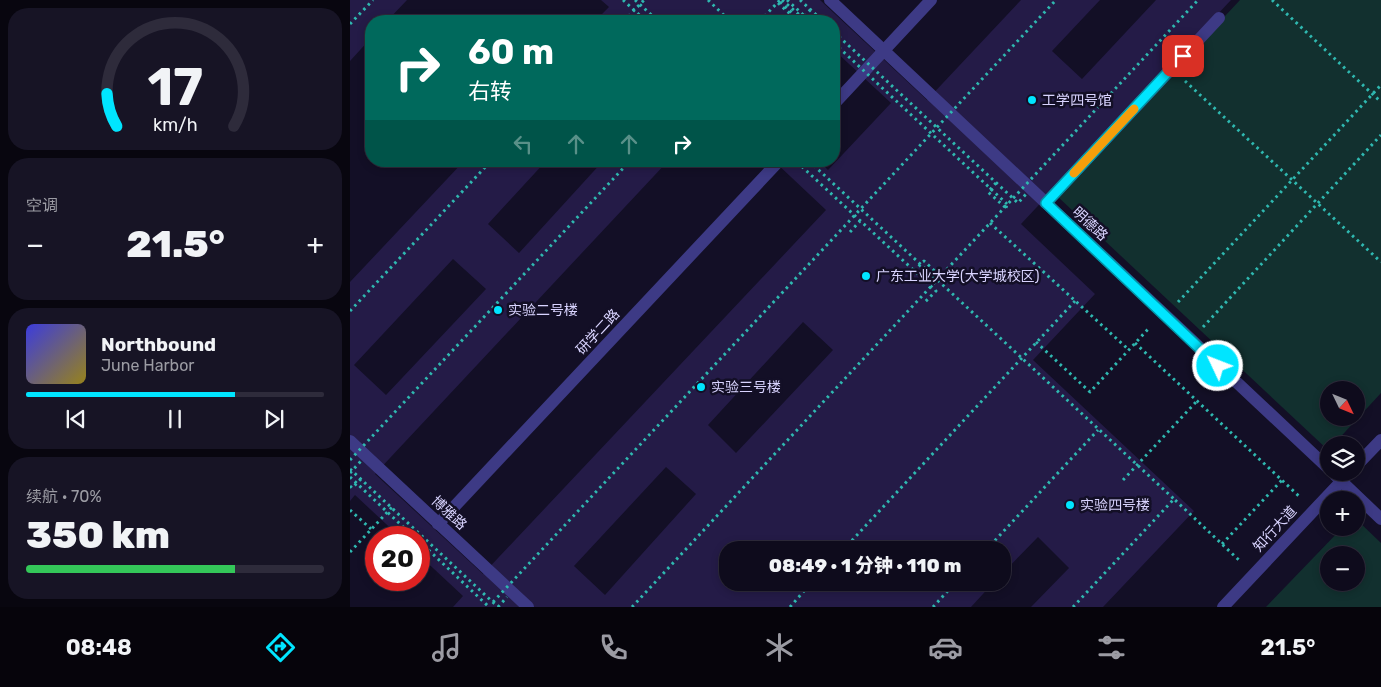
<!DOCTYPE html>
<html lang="zh">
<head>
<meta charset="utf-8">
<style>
  body { margin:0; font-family:Rubik,"Noto Sans SC",sans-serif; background:#171425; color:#f1f3f6; height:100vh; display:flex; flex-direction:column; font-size:19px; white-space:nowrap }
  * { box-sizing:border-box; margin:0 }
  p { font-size:16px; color:#9b9ba3 }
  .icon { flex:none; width:28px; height:28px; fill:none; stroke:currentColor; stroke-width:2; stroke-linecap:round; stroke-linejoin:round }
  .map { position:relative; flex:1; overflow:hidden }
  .drawer { display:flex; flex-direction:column; gap:8px; padding:8px; background:#08060f; width:350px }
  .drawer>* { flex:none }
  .banner { position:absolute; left:15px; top:15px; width:475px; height:152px; border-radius:20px; box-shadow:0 2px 8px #0003,0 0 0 1px #2e2b3b; background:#00695c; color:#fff; overflow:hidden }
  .needle { width:32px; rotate:133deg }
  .buttons { position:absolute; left:970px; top:381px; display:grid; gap:10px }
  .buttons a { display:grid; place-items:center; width:45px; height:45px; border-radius:50%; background:#0e0b1c; box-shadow:0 2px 8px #0003,0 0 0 1px #2e2b3b; font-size:25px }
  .speed { position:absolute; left:15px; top:526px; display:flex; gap:10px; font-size:25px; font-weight:700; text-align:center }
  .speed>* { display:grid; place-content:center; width:65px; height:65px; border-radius:50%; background:#0e0b1c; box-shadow:0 2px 8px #0003,0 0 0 1px #2e2b3b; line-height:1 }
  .speed .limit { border:8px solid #d22; background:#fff; color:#111 }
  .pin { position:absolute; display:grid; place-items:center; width:42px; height:42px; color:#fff; margin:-21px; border-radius:10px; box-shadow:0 2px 8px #0006 }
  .me { position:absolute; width:55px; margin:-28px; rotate:313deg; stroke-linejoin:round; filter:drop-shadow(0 0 4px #0008) }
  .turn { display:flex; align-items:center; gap:18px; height:105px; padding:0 20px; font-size:22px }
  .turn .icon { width:65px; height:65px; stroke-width:2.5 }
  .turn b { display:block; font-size:35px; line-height:42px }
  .lanes { display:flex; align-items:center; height:48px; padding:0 20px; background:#0003; justify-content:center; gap:25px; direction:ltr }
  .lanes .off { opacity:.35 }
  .big { font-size:38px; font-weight:800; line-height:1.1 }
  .drawer .tile { flex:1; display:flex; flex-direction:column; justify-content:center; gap:8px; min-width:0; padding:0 18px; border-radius:20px; background:#171425 }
  .drawer .dial { align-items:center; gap:0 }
  .dial svg { height:130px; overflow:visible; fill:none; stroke:#2e2b3b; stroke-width:7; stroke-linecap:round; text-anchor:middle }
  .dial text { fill:#f1f3f6; stroke:none }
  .song { display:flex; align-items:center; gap:15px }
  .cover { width:60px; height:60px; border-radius:8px; background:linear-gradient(135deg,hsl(240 70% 55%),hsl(50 70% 35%)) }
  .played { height:5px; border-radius:2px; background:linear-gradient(90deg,#00e5ff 70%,#2e2b3b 70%) }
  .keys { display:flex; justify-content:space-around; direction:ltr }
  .heat { display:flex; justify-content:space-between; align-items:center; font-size:28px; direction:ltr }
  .charge { height:8px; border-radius:4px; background:linear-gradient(90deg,#34c759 70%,#2e2b3b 0) }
  .trip { position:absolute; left:369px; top:541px; width:292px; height:50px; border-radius:20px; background:#0e0b1c; box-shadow:0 2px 8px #0003,0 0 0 1px #2e2b3b; font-weight:800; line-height:50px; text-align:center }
  .menu { display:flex; height:80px; justify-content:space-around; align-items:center; background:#06040b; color:#9b9ba3 }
  .menu .icon { width:35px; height:35px }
  .menu .selected { color:#00e5ff }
  .menu b { font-size:22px; color:#f1f3f6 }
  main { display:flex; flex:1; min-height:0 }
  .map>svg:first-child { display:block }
  .green { fill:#12302f; fill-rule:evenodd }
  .building { fill:#241b47; fill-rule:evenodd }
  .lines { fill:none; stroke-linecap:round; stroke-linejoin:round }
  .path { stroke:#2fb8b0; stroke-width:3; stroke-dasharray:2.5 4; stroke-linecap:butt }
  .minor { stroke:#3d3a85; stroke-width:12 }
  .path-bridge { stroke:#2fb8b0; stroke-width:3; stroke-dasharray:2.5 4; stroke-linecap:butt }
  .route-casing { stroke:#0095a6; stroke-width:12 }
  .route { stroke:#00e5ff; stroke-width:9 }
  .slow { stroke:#f59e0b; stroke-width:9 }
  .poi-dot { fill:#00e5ff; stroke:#130f26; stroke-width:2 }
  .labels { text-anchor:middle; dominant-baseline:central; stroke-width:5; stroke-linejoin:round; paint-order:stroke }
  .poi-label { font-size:14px; fill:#d9d4ff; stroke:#130f26; text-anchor:start }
  .street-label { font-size:14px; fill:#d9d4ff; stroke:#130f26 }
</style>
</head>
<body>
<main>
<section class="drawer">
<div class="tile dial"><svg viewBox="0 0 100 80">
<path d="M14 69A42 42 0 1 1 86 69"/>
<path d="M14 69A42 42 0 0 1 8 49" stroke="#00e5ff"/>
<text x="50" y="56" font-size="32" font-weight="700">17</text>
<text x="50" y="72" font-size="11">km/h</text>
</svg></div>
<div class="tile"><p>空调</p>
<div class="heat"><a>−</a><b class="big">21.5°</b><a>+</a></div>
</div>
<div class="tile">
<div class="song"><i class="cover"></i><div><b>Northbound</b><p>June Harbor</p></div></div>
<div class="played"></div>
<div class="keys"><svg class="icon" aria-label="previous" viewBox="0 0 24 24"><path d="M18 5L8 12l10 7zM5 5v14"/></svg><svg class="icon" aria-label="pause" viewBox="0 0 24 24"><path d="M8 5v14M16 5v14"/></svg><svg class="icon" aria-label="next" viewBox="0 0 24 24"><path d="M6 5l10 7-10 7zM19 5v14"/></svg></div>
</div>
<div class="tile"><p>续航 · 70%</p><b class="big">350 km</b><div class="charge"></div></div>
</section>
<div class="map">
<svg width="1031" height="607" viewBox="0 0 1031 607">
  <rect width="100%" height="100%" fill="#130f26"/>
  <g class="green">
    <path d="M 890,0 L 1031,0 L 1031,393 L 983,445 L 979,445 L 978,450 L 707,196 ZM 979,390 L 1006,390 L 1006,418 L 979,418 Z"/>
    <path d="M 1006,519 L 1031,543 L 1031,607 L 916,607 L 992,528 L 1006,528 ZM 979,555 L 1006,555 L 1006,582 L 979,582 Z"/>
  </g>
  <g class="building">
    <polygon points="0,0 57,0 37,21 21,21 21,38 0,61"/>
    <path d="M 251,0 L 470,0 L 577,100 L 671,0 L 750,0 L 702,51 L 732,79 L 806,0 L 881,0 L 671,224 L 745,294 L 683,360 L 844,511 L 753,607 L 681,607 L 719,568 L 688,537 L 652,574 L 652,550 L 378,550 L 378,582 L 644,582 L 621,607 L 103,607 L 113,596 L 69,555 L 69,538 L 51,538 L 5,495 L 0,501 L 0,282 L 114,161 L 196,161 L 138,224 L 169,253 L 253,161 L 318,161 L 25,474 L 133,574 L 476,210 L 424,161 L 469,161 L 478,170 L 541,103 L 484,50 L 484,21 L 245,21 L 259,7 ZM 103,259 L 136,289 L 36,395 L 4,365 ZM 453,322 L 483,350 L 386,453 L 358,425 ZM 316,467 L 346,494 L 255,595 L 224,566 Z"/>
  </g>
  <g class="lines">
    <g class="path">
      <polyline points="273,0 296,21"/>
      <polyline points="285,0 308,21"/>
      <polyline points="358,0 380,21"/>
      <polyline points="432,0 453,18"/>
      <polyline points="922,0 1031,102"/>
      <polyline points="428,3 448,21"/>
      <polyline points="274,21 294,0"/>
      <polyline points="287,21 291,17"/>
      <polyline points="410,21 430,0"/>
      <polyline points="450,21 463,7"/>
      <polyline points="0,24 23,0"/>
      <polyline points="835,81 1031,262"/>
      <polyline points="447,162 586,291 575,302"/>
      <polyline points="646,183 638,192 656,208"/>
      <polyline points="656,208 657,204"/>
      <polyline points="640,223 779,350"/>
      <polyline points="500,232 510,221"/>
      <polyline points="564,271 574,261 592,278"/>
      <polyline points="828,302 1031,85"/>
      <polyline points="0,311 141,161"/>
      <polyline points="853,327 1031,135"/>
      <polyline points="686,342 740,392 800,327"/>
      <polyline points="785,343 951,498"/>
      <polyline points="773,480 847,401"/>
      <polyline points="0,486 2,488 11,479"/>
      <polyline points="0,510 21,529"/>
      <polyline points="69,541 139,607"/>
      <polyline points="872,544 932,480"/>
      <polyline points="493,550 725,301"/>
      <polyline points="636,550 748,430"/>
      <polyline points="0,552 44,505"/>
      <polyline points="440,607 462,582"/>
      <polyline points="583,607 606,582"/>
      <polyline points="723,607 824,499 891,562"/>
    </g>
    <g class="minor">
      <polyline points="480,0 979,469"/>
      <polyline points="484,104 581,0"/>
      <polyline points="696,203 869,18"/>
      <polyline points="0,441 178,607"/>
      <polyline points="1006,466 1031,440"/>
      <polyline points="986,476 1031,519"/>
      <polyline points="88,524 429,161"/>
      <polyline points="873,607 1000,472"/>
    </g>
    <g class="path-bridge">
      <polyline points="437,0 460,21"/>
      <polyline points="450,0 473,21"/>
      <polyline points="430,2 451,21"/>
      <polyline points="484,32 668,203 677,193"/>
      <polyline points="484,43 657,204"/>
      <polyline points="459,161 824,499"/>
      <polyline points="0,460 280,161"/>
      <polyline points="0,469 148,607"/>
      <polyline points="0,473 11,461"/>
      <polyline points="0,477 65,538"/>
      <polyline points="143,602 706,0"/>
      <polyline points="148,607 157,597"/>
      <polyline points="282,607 848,0"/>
    </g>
  </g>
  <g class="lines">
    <g class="route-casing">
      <polyline id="route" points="833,56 696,203 868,366"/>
    </g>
    <use href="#route" class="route"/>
    <polyline class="slow" points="724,173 784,109"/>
  </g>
  <g class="poi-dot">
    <circle cx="682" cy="100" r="5"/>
    <circle cx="516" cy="276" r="5"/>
    <circle cx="148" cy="310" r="5"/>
    <circle cx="351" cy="387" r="5"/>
    <circle cx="720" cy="505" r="5"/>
  </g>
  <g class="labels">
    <g class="poi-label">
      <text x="692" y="100">工学四号馆</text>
      <text x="526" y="276">广东工业大学(大学城校区)</text>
      <text x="158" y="310">实验二号楼</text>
      <text x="361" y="387">实验三号楼</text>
      <text x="730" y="505">实验四号楼</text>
    </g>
    <g class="street-label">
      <text transform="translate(740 224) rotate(43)">明德路</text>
      <text transform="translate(248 332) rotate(-47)">研学二路</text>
      <text transform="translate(99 513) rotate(43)">博雅路</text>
      <text transform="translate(925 529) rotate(-47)">知行大道</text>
    </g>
  </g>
</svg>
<div class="buttons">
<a><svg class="needle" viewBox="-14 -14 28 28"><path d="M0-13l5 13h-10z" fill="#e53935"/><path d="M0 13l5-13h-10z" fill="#9b9ba3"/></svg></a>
<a><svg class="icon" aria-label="layers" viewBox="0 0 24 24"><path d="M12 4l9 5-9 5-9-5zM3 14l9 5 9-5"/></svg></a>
<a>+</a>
<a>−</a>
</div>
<div class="speed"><div class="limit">20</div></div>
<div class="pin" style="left:833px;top:56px;background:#d93025"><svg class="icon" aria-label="arrive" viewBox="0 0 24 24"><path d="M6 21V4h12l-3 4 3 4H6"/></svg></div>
<svg class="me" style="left:868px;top:366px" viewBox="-20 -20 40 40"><circle r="17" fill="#00e5ff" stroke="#fff" stroke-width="3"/><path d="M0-11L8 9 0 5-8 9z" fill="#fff"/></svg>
<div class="trip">08:49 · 1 分钟 · 110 m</div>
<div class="banner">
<div class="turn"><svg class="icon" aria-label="right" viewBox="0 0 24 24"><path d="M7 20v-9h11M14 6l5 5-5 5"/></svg><div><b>60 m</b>右转</div></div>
<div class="lanes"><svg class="icon off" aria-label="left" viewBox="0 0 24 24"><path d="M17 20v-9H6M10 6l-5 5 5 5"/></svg><svg class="icon off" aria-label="ahead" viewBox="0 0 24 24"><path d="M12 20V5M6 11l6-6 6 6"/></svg><svg class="icon off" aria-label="ahead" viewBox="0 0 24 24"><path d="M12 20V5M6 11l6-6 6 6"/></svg><svg class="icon" aria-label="right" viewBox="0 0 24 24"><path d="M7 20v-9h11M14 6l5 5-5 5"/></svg></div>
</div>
</div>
</main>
<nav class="menu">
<b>08:48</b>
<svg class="icon selected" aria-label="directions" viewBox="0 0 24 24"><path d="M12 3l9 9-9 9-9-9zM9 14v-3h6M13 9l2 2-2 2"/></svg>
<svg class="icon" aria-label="music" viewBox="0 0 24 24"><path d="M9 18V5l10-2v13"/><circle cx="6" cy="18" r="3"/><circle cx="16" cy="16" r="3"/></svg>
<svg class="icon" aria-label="phone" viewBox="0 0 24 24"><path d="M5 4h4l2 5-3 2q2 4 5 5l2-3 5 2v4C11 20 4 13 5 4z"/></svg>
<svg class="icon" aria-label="climate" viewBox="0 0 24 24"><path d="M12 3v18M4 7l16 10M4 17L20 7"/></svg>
<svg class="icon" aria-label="car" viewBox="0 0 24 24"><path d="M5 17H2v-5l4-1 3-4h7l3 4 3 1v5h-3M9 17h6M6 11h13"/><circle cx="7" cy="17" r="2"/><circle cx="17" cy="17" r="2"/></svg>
<svg class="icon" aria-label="filters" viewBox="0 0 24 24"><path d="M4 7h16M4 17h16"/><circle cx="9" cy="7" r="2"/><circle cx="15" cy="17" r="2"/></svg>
<b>21.5°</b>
</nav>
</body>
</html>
